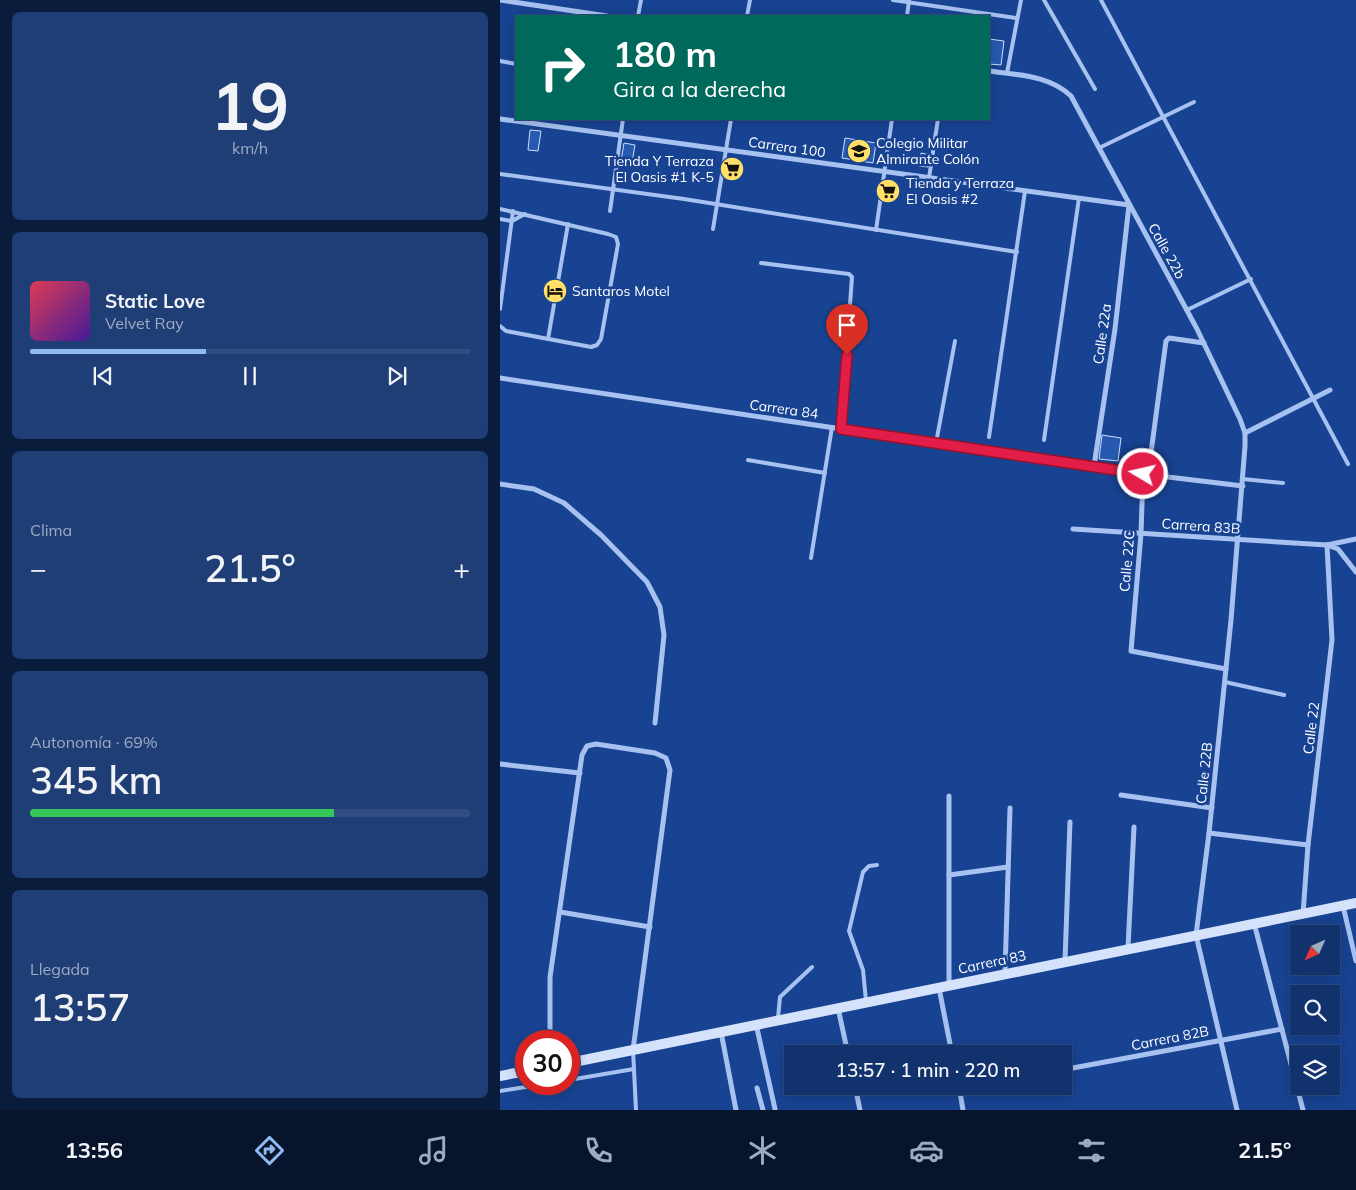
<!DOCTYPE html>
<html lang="es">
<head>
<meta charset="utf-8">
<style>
  body { margin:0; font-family:Mulish,sans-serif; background:#1f3e76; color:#f1f3f6; height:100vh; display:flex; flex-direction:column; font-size:19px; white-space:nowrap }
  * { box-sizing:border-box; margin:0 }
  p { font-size:16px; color:#9caac2 }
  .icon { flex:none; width:28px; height:28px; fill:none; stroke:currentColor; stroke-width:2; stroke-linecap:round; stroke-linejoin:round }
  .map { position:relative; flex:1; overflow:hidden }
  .drawer { display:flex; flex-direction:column; gap:12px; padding:12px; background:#0a1c3c; width:500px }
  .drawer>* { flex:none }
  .hud { position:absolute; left:15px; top:15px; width:475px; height:105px; border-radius:0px; box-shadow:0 2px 12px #0003,0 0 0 1px #314d81; background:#00695c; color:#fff; overflow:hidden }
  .needle { width:32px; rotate:225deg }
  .controls { position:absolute; left:790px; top:925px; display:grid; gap:10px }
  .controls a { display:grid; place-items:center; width:50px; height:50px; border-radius:0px; background:#12326e; box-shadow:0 2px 12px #0003,0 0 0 1px #314d81; font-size:25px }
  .speed { position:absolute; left:15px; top:1030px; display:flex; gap:10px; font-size:25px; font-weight:700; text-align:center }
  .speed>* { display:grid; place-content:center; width:65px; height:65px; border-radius:50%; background:#12326e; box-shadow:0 2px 12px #0003,0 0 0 1px #314d81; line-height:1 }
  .speed .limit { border:8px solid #d22; background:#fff; color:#111 }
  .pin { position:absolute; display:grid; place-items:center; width:42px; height:42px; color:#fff; margin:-51px -21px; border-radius:50% 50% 50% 0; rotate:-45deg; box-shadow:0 0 5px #0007 }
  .pin .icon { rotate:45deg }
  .me { position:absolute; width:55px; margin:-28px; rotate:279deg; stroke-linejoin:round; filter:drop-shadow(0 0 4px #0008) }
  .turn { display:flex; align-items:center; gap:18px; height:105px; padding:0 15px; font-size:22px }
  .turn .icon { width:65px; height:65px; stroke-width:2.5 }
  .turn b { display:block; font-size:35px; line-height:42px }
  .big { font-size:38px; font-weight:600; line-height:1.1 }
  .drawer .tile { flex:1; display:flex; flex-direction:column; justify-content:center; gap:8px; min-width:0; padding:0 18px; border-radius:8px; background:#1f3e76 }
  .drawer .dial { align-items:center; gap:0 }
  .dial b { font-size:65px; line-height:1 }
  .song { display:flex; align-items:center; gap:15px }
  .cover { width:60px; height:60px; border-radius:8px; background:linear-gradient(135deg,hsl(350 70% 55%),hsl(260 70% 35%)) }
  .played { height:5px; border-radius:2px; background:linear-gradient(90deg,#90b9f0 40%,#314d81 40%) }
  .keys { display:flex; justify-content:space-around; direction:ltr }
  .heat { display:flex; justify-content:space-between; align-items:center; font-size:28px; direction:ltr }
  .charge { height:8px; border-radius:4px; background:linear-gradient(90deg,#34c759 69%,#314d81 0) }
  .trip { position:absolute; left:284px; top:1045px; width:288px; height:50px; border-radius:0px; background:#12326e; box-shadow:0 2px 12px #0003,0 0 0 1px #314d81; font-weight:600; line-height:50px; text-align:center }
  .menu { display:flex; height:80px; justify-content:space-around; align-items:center; background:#07142c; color:#9caac2 }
  .menu .icon { width:35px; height:35px }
  .menu .current { color:#90b9f0 }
  .menu b { font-size:22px; color:#f1f3f6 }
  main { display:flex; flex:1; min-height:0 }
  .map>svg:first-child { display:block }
  .building { fill:#2759b0; stroke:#cedffb }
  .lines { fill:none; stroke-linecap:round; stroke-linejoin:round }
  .lane { stroke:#a7c2f0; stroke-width:4 }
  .street { stroke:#a7c2f0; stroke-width:5 }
  .secondary { stroke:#d5e2fb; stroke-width:10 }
  .route-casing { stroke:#92132f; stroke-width:12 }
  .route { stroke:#e11d48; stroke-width:9 }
  .labels { text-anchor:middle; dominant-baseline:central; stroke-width:5; stroke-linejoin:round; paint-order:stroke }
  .poi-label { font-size:14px; fill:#fff; stroke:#184392; text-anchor:start }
  .street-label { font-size:14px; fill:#fff; stroke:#184392 }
</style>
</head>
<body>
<main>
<section class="drawer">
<div class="tile dial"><b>19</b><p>km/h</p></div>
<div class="tile">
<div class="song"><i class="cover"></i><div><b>Static Love</b><p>Velvet Ray</p></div></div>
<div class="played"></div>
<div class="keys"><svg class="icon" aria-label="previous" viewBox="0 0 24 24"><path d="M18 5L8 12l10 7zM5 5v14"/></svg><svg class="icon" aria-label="pause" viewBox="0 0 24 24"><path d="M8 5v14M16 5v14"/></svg><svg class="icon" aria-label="next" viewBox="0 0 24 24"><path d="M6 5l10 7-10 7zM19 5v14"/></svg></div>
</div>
<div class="tile"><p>Clima</p>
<div class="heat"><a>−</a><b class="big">21.5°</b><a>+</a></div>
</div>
<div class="tile"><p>Autonomía · 69%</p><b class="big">345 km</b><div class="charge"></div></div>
<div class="tile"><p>Llegada</p><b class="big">13:57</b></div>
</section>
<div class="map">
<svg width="856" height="1110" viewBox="0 0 856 1110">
  <rect width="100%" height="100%" fill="#184392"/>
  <g class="building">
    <polygon points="489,39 504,41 501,65 489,64"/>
    <polygon points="30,130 41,131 38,151 28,150"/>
    <polygon points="345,138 376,143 373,163 342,158"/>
    <polygon points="124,143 135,145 132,163 121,161"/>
    <polygon points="421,153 430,155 428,167 419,166"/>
    <polygon points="229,158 238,160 236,180 226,179"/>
    <polygon points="385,181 394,182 391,201 383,199"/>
    <polygon points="602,435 621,438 618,461 599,459"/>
  </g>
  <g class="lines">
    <g class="lane">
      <polyline points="393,0 516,18"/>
      <polyline points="544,0 595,89"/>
      <polyline points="601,0 848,464"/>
      <polyline points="138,16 141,0"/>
      <polyline points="247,16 250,0"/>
      <polyline points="407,16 409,1"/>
      <polyline points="0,61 16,64"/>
      <polyline points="507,73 521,0"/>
      <polyline points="599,148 694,102"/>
      <polyline points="0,174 184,199 517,252"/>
      <polyline points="429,178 438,119"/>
      <polyline points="0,209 108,234 116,237 118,244 101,339 97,345 91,347 6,331 0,326"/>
      <polyline points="110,211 123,119"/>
      <polyline points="0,219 12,221 25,214"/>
      <polyline points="213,229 231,119"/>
      <polyline points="376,230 392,119"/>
      <polyline points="261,263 349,274 352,277 341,429"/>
      <polyline points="0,309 13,211"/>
      <polyline points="687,310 751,279"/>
      <polyline points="48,339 68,224"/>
      <polyline points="489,437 525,191"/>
      <polyline points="544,440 579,198"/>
      <polyline points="436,443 455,341"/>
      <polyline points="248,460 325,473"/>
      <polyline points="743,479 783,483"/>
      <polyline points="311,558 332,427"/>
      <polyline points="725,682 784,695"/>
      <polyline points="366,1001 363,970 349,931 363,872 369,866 377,865"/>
      <polyline points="278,1018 280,997 312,967"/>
      <polyline points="133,1050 136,1110"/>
      <polyline points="69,1080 134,1069"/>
      <polyline points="0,1091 45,1084"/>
    </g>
    <g class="street">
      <polyline points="0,0 107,16"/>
      <path d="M 489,71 C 518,75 549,75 571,96 L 697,329 L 740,419 L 745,433 L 745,446 L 731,620 L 709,833 L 696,935 L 737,1110"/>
      <polyline points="0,119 629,205 615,329 594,466"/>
      <polyline points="0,378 643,474 743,486"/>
      <polyline points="745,433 830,390"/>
      <polyline points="650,460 666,341 669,338 704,343"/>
      <polyline points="643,474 641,534 631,651 726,669"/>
      <polyline points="0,484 34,489 64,503 101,535 147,582 160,607 164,635 155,723"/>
      <polyline points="573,529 827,545 838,549 856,572"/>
      <polyline points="827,545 856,539"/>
      <polyline points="0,764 80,773"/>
      <polyline points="621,795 712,808"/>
      <polyline points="709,833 808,845"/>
      <polyline points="449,875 508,867"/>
      <polyline points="843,906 856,961"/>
      <polyline points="60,912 150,927"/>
      <polyline points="803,914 808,845 832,640 827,545"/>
      <polyline points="754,923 803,1110"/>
      <polyline points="628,948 634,827"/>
      <polyline points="565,961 570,822"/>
      <polyline points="505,973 510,808"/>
      <polyline points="449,985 449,796"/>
      <polyline points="439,988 452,1054"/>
      <polyline points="338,1008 348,1054"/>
      <polyline points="256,1024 275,1109"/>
      <polyline points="221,1032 236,1110"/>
      <polyline points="50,1041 50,977 82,755 87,746 96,744 155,753 166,758 170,770 133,1050"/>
      <polyline points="562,1070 782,1029"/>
      <polyline points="355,1086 360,1110"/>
      <polyline points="459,1086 463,1110"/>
      <polyline points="257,1088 263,1110"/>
      <polyline points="459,1089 475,1086"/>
    </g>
    <g class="secondary">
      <polyline points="69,1063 856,903"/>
      <polyline points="0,1076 26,1071"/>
    </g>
  </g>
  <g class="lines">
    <g class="route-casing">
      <polyline id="route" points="347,355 341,429 643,474"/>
    </g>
    <use href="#route" class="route"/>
  </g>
  <defs>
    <g id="school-disc" transform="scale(1.25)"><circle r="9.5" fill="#ffdf66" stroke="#184392"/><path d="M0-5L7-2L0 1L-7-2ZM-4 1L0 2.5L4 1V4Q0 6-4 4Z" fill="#111"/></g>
    <g id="supermarket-disc" transform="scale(1.25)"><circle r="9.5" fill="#ffdf66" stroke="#184392"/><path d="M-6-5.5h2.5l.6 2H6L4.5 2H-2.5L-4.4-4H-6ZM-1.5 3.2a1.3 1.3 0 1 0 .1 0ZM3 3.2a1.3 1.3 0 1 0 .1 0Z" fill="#111"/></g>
    <g id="hotel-disc" transform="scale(1.25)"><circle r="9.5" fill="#ffdf66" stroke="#184392"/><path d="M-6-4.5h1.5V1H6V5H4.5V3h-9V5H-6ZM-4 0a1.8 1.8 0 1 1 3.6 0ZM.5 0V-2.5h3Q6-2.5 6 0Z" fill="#111"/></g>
  </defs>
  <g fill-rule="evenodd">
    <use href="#school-disc" x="359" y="151"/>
    <use href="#supermarket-disc" x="232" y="169"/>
    <use href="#supermarket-disc" x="388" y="191"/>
    <use href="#hotel-disc" x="55" y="291"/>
  </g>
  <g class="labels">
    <g class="poi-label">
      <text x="376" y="143">Colegio Militar<tspan x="376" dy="16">Almirante Colón</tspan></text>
      <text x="214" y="161" text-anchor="end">Tienda Y Terraza<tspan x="214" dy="16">El Oasis #1 K-5</tspan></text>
      <text x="406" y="183">Tienda y Terraza<tspan x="406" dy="16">El Oasis #2</tspan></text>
      <text x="72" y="291">Santaros Motel</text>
    </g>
    <g class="street-label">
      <text transform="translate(287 147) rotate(8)">Carrera 100</text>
      <text transform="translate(667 251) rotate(61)">Calle 22b</text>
      <text transform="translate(602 334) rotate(-82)">Calle 22a</text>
      <text transform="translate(284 409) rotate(8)">Carrera 84</text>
      <text transform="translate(701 526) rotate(4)">Carrera 83B</text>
      <text transform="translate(627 561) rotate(-85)">Calle 22C</text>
      <text transform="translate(811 728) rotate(-83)">Calle 22</text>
      <text transform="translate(704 773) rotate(-84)">Calle 22B</text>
      <text transform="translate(492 962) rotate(-12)">Carrera 83</text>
      <text transform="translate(670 1038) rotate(-11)">Carrera 82B</text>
    </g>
  </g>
</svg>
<div class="controls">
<a><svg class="needle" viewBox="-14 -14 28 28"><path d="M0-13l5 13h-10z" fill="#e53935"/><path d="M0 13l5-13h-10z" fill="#9caac2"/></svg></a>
<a><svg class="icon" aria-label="search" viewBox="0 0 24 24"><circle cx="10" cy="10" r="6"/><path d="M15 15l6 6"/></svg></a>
<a><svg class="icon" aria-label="layers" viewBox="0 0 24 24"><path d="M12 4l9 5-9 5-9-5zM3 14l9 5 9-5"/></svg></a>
</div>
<div class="speed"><div class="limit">30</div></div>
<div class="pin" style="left:347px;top:355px;background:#d93025"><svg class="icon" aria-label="arrive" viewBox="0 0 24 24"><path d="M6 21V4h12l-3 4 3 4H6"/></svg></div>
<svg class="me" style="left:643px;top:474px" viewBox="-20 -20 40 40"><circle r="17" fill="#e11d48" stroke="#fff" stroke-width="3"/><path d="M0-11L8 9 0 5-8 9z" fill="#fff"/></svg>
<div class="trip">13:57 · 1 min · 220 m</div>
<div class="hud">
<div class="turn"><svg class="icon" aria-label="right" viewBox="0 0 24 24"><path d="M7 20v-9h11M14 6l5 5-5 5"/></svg><div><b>180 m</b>Gira a la derecha</div></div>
</div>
</div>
</main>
<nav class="menu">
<b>13:56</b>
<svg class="icon current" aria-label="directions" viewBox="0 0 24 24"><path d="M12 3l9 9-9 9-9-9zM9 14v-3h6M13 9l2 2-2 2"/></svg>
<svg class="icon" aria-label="music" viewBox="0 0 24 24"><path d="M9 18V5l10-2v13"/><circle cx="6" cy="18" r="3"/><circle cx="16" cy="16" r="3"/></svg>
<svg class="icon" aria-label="phone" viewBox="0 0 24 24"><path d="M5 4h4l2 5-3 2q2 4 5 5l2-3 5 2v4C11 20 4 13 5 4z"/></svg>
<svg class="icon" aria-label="climate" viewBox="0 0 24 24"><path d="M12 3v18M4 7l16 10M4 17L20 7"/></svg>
<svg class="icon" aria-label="car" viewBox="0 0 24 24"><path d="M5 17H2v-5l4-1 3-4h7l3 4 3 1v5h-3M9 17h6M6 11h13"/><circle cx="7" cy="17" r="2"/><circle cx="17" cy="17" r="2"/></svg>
<svg class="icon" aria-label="filters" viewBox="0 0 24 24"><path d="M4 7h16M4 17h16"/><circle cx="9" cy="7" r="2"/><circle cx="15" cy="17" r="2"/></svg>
<b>21.5°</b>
</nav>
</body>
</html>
